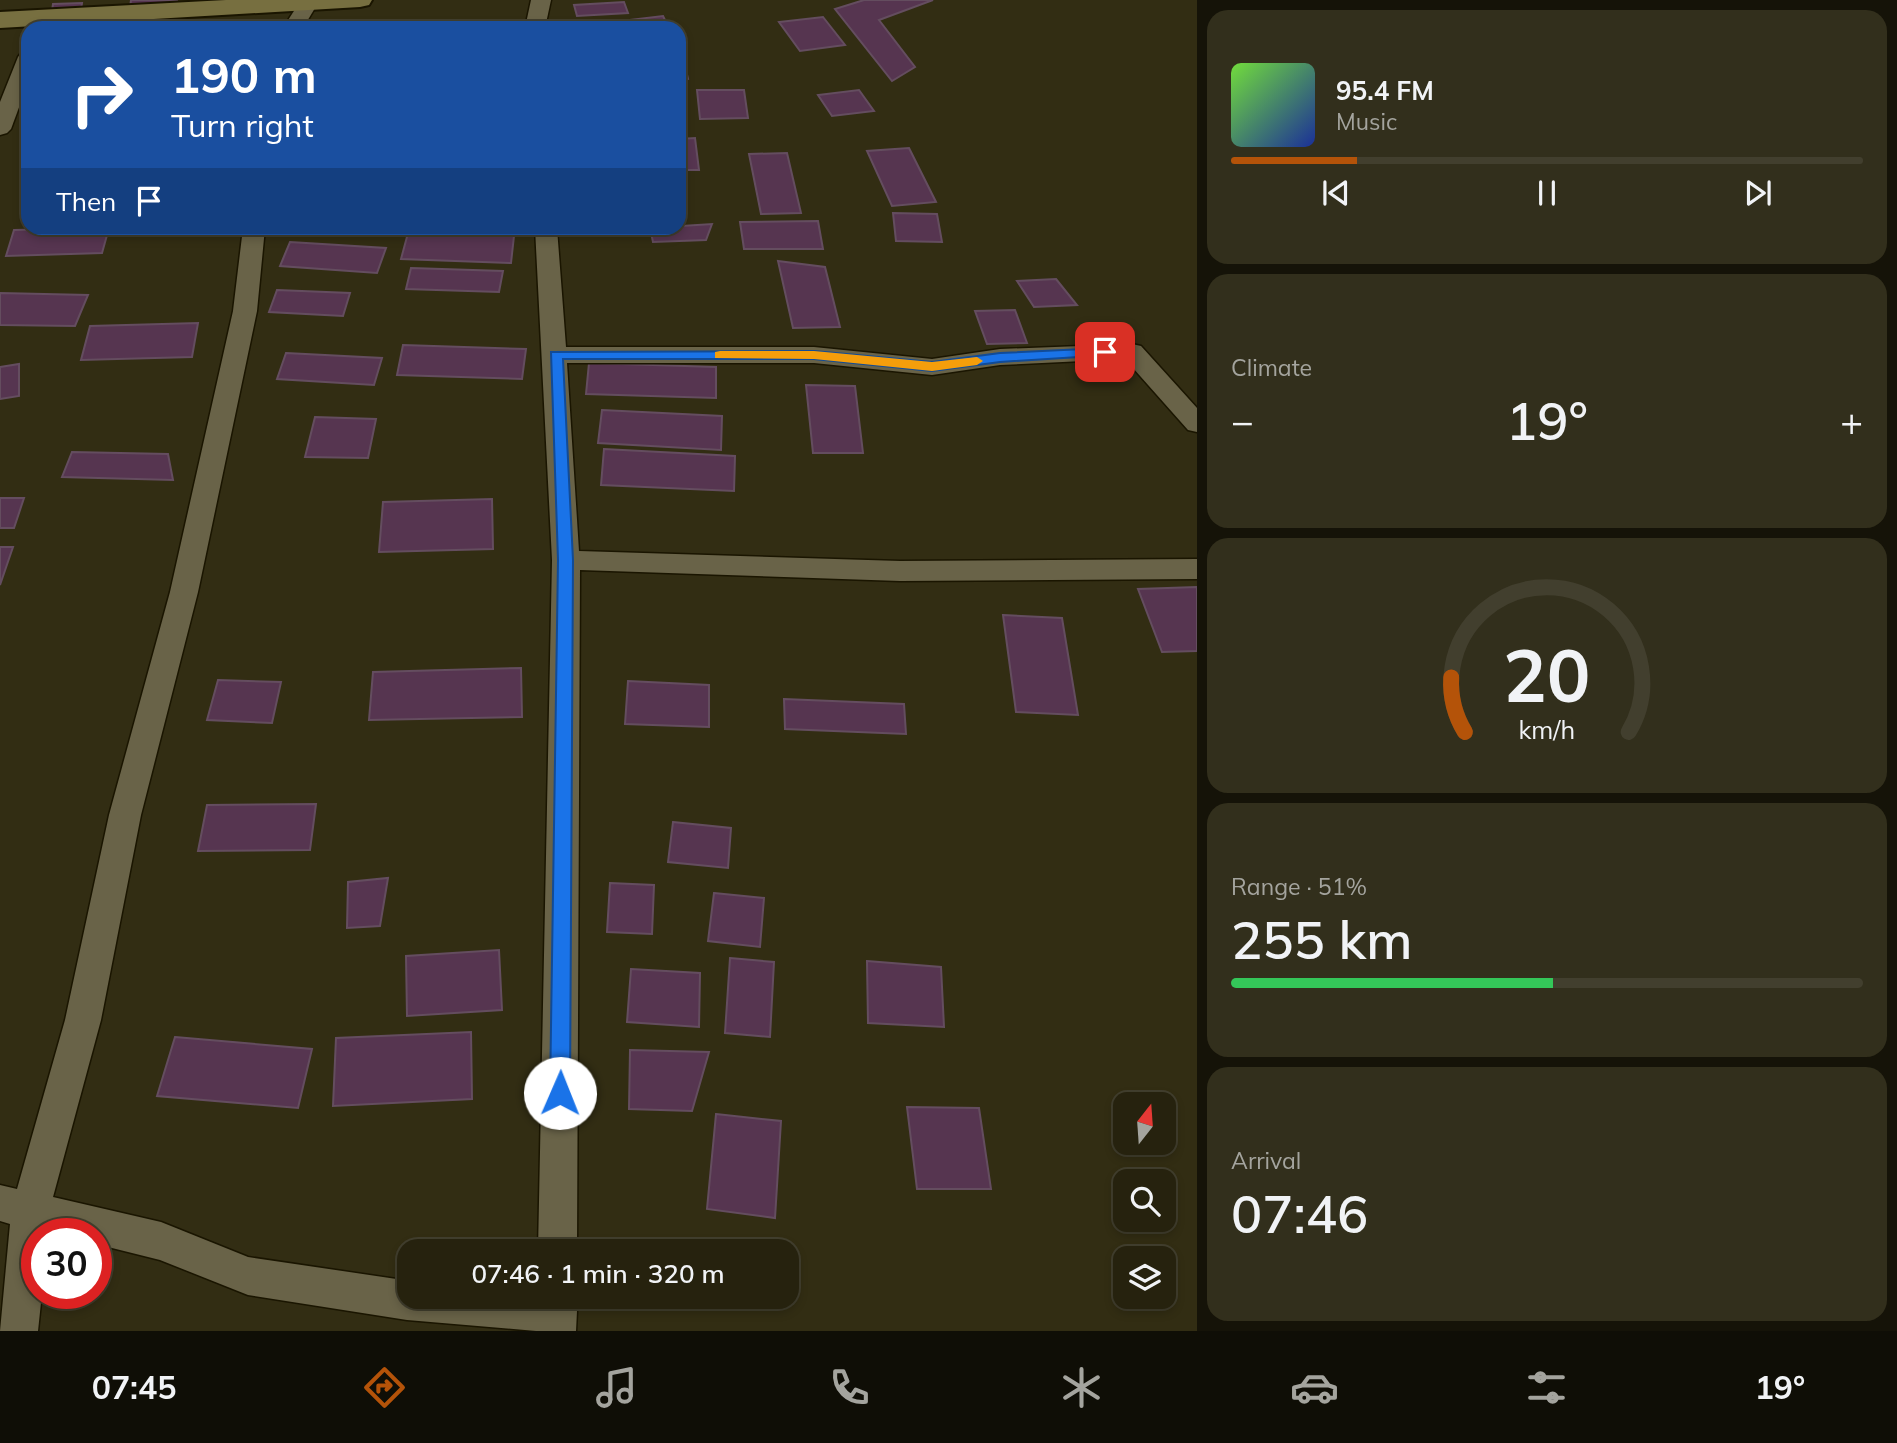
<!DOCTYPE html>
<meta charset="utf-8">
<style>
:root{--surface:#26220e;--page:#322f1c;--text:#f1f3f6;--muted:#a4a49e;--line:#423f2e;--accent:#b45309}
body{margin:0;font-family:Mulish,sans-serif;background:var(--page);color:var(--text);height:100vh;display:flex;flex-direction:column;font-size:26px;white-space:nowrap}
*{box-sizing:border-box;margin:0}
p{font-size:23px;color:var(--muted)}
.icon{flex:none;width:38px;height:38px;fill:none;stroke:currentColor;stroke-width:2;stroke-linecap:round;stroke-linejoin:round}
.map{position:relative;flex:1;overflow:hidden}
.side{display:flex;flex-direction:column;gap:10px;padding:10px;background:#151308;width:700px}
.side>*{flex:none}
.banner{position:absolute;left:21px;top:21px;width:665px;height:214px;border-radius:21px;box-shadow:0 4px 10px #0003,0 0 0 2px var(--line);background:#1a4fa0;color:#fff;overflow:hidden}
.needle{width:46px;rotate:17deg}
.controls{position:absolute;left:1113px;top:1092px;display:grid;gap:14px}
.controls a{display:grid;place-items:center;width:63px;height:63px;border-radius:14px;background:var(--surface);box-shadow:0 4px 10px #0003,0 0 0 2px var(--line);font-size:35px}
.speed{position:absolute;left:21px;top:1218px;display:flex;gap:14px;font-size:35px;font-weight:700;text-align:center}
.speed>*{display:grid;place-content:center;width:91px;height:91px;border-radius:50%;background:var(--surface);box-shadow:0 4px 10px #0003,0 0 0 2px var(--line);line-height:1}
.speed .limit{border:10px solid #d22;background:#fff;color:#111}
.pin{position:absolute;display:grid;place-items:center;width:60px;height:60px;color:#fff;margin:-30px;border-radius:14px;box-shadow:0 4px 10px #0006}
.me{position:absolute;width:77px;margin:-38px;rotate:1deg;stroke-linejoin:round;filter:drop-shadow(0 0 5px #0008)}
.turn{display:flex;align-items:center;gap:24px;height:147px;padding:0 35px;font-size:32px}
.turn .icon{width:91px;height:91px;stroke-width:2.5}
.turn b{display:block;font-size:49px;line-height:60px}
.then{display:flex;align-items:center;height:66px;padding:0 35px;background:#0003;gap:14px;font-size:26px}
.big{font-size:52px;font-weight:600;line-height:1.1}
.side .widget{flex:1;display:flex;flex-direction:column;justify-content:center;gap:10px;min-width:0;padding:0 24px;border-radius:21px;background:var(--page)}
.side .dial{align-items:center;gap:0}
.dial svg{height:182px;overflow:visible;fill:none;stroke:var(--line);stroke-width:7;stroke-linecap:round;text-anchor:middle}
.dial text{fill:var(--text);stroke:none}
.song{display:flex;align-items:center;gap:21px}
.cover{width:84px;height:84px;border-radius:10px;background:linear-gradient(135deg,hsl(100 70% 55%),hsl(230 70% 35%))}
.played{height:7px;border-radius:4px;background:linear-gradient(90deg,var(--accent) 20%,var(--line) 20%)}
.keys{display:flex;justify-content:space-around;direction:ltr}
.heat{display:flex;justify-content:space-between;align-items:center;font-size:38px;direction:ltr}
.charge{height:10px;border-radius:5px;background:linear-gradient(90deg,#34c759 51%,var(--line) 0)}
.trip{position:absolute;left:397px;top:1239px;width:402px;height:70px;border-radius:21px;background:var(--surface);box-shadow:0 4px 10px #0003,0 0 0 2px var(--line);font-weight:600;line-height:70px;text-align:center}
.tab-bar{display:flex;height:112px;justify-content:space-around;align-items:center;background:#0f0e06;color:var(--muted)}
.tab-bar .icon{width:49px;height:49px}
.tab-bar .current{color:var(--accent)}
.tab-bar b{font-size:32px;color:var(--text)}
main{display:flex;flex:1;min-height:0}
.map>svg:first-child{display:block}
</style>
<main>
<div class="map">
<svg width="1197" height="1331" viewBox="0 0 1197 1331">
<rect width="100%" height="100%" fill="#322d13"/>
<g fill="#563550" stroke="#644d5f" stroke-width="2">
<polygon points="131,0 177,0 176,5 130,7"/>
<polygon points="864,0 933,0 879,20 915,67 892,81 835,9"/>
<polygon points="624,2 628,13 577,16 574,5"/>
<polygon points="82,3 81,10 52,11 53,4"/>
<polygon points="663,16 669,28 633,28 629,20"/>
<polygon points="823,17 845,45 800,51 779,22"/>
<polygon points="679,61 684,61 688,79 679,80"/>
<polygon points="697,90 744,90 748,118 700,119"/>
<polygon points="859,90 874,111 832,116 818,95"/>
<polygon points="695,138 699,170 679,170 679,139"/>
<polygon points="909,148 936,202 892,206 867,151"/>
<polygon points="787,153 801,213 761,214 749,154"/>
<polygon points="893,213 937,214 942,242 896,241"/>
<polygon points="818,221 823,249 744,249 740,222"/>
<polygon points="712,224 706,240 653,242 650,228"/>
<polygon points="109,228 102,253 6,256 14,230"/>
<polygon points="311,228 400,228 396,235"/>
<polygon points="408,233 514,236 511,263 401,259"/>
<polygon points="290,242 386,248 377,273 280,266"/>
<polygon points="778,261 825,267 840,327 793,328"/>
<polygon points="411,268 503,271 499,292 406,289"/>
<polygon points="1056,279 1077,305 1034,307 1017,281"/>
<polygon points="277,290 350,293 343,316 269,312"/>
<polygon points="0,293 88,295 75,326 0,325"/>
<polygon points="1015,310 1027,343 987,344 975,311"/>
<polygon points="198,323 192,357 81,360 90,326"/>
<polygon points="403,345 526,349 522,379 397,375"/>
<polygon points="286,353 382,358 374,385 277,379"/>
<polygon points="589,363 716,367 716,398 586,394"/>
<polygon points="19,364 19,396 0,399 0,367"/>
<polygon points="806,385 855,386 863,453 813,453"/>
<polygon points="602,410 722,416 721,450 598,443"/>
<polygon points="315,417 376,419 368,458 305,457"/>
<polygon points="604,449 735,456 734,491 601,485"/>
<polygon points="72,452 168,454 173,480 62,477"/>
<polygon points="0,498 24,498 14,528 0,528"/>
<polygon points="492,499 493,549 379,552 383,502"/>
<polygon points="0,547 13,547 0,585"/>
<polygon points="1197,587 1197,651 1162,652 1138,589"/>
<polygon points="1003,615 1062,618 1078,715 1016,712"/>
<polygon points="521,668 522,717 369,720 373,672"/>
<polygon points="218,680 281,682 272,723 207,720"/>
<polygon points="628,681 709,685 709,727 625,724"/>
<polygon points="784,699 904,704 906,734 785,729"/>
<polygon points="316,804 310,850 198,851 207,805"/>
<polygon points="673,822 731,828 728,868 668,862"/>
<polygon points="388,878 380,926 347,928 348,882"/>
<polygon points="610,883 654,885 652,934 607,932"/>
<polygon points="714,893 764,898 760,947 708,941"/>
<polygon points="499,950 502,1010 407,1016 406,956"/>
<polygon points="730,958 774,962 770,1037 725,1033"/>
<polygon points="867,961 941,967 944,1027 868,1023"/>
<polygon points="631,969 700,973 699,1027 627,1022"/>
<polygon points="471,1032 472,1099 333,1106 336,1038"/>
<polygon points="175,1037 312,1049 298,1108 157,1096"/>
<polygon points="630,1050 709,1052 692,1111 629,1109"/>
<polygon points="907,1107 979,1108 991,1189 917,1189"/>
<polygon points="716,1114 781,1121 775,1218 707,1209"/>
</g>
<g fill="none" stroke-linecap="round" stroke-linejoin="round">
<g stroke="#1a1500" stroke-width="3">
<g id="street">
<polygon points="301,0 315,0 318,3 303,28 283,28"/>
<polygon points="531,0 551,0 545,28 525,28"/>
<polygon points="28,51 28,83 11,129 7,133 0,135 0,102 18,57 21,53"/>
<polygon points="243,228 265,228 257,311 198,592 141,815 101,1020 53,1197 161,1222 248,1257 410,1281 410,1297 571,1297 577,1311 576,1331 536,1331 407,1320 248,1295 160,1260 96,1244 96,1234 37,1234 37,1293 42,1293 38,1331 0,1331 10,1224 0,1221 0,1185 17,1189 65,1020 109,815 170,592 233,311"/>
<polygon points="535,228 557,228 566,347 814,347 932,359 1000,349 1132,344 1141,346 1197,408 1197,432 1188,430 1125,359 1000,365 932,375 814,363 567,363 579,551 900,561 1197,559 1197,579 900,581 580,570 577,1251 538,1251 552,560"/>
</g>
</g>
<g stroke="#1a1500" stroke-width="4">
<polygon id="secondary" points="226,0 372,0 369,5 360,7 0,28 0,12"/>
</g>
<use href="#street" fill="#696348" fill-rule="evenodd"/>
<use href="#secondary" fill="#776f40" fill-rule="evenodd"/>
</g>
<polygon fill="#1a73e8" stroke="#114b97" stroke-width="2" points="1105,348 1112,352 1110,355 1000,362 932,371 814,359 563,359 573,560 570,1093 567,1099 560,1102 553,1099 550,1093 558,560 551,352 814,351 932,362 1000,353"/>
<polygon fill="#f59e0b" points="720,351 814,351 932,362 977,357 983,361 977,365 932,371 814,359 715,358 715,352"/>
</svg>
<div class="controls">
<a><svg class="needle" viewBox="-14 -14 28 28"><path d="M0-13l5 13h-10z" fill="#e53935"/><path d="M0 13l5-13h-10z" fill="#a4a49e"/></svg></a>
<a><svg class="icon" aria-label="search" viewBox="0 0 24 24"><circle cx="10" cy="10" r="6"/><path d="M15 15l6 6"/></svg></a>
<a><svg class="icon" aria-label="layers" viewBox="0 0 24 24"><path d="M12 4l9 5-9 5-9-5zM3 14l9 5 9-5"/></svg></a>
</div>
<div class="speed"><div class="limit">30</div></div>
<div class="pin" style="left:1105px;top:352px;background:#d93025"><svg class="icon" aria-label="arrive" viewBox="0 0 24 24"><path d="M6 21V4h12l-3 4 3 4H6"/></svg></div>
<svg class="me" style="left:560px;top:1093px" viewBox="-20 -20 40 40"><circle r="19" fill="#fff"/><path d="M0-13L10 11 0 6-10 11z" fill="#1a73e8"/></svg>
<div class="trip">07:46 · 1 min · 320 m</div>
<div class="banner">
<div class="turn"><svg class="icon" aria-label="right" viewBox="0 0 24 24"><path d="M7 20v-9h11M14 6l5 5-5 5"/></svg><div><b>190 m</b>Turn right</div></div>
<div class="then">Then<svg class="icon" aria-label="arrive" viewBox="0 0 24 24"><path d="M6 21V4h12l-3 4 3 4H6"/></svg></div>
</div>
</div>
<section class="side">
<div class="widget">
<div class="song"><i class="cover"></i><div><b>95.4 FM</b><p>Music</p></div></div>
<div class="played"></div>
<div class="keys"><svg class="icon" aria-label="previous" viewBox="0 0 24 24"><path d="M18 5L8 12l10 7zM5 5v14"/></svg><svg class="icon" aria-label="pause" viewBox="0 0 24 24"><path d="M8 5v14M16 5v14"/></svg><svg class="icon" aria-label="next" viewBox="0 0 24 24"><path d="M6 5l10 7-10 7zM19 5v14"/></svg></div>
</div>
<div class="widget"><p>Climate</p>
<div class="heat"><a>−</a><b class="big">19°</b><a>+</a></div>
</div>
<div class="widget dial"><svg viewBox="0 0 100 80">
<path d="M14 69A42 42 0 1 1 86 69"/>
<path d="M14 69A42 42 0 0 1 8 45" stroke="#b45309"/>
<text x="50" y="56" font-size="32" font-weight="700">20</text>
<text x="50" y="72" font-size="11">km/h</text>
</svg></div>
<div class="widget"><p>Range · 51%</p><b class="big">255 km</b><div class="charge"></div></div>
<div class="widget"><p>Arrival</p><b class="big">07:46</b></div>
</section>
</main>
<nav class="tab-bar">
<b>07:45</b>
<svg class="icon current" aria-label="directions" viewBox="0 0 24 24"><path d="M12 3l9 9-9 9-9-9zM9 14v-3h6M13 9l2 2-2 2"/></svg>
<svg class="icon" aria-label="music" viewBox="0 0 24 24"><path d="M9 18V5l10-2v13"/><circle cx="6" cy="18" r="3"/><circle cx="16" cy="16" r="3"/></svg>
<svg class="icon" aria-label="phone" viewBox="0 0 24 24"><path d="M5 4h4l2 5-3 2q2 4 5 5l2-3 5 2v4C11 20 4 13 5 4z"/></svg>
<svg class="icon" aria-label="climate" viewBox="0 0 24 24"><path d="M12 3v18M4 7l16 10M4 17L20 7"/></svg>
<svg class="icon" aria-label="car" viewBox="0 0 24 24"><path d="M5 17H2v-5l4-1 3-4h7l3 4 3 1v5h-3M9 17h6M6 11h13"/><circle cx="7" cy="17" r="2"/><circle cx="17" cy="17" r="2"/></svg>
<svg class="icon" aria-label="filters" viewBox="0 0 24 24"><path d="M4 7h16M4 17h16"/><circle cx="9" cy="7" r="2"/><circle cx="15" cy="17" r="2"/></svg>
<b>19°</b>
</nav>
